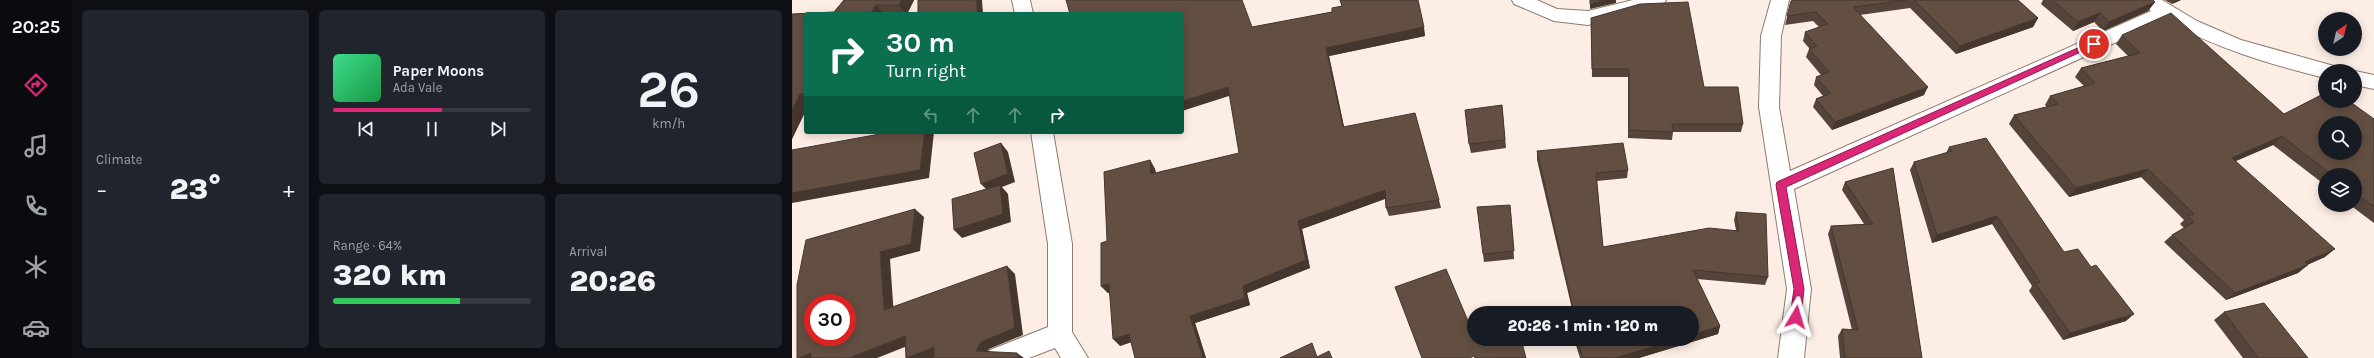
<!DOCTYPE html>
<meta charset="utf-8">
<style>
:root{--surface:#171b24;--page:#20242c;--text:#f1f3f6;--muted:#9ea1a6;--line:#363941;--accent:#db2777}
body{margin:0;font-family:Karla,sans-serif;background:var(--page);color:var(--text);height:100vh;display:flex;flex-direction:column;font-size:15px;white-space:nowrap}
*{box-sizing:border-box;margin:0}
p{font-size:13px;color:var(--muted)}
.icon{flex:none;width:22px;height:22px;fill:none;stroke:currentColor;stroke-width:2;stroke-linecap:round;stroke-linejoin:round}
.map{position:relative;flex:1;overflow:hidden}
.panel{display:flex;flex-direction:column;gap:10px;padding:10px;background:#0d0f14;width:720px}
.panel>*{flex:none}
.banner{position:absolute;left:12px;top:12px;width:380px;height:122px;border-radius:4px;box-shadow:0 2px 10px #0003;background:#0b6e4f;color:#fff;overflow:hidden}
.needle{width:26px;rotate:35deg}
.fabs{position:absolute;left:1526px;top:12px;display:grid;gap:8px}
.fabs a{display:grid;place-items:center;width:44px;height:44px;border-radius:50%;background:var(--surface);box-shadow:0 2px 10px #0003;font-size:20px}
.speed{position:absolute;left:12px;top:294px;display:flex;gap:8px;font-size:20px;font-weight:700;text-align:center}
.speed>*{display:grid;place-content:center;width:52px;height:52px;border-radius:50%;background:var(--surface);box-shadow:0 2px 10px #0003;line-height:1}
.speed .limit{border:6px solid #d22;background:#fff;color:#111}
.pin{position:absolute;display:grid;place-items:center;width:34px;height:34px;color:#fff;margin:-17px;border:2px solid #fff;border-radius:50%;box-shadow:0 1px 4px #0007}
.me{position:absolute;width:44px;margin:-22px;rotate:7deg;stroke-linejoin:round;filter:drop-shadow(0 0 3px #0008)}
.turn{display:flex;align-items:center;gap:14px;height:84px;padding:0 16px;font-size:18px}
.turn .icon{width:52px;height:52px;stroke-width:2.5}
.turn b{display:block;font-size:28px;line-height:34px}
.lanes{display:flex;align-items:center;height:38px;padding:0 16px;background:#0003;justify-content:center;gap:20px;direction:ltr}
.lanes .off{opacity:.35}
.big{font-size:30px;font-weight:800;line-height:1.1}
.panel .card{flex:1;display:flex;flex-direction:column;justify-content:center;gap:6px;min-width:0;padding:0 14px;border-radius:6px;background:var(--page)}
.panel .dial{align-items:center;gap:0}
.dial b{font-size:52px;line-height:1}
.song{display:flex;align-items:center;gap:12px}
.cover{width:48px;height:48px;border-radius:6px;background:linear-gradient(135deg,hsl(150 70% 55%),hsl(140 70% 35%))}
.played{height:4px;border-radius:2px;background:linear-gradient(90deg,var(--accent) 55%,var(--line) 55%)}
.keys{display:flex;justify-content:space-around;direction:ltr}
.heat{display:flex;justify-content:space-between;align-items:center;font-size:22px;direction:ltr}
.charge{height:6px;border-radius:3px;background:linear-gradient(90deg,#34c759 64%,var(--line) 0)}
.panel .tiles{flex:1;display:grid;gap:10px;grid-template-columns:repeat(3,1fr)}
.card:first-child{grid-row:span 2}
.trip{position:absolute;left:675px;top:306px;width:232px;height:40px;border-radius:20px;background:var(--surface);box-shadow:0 2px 10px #0003;font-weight:800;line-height:40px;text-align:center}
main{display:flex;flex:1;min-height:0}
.menu{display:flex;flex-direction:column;width:72px;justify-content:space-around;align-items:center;background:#090b0e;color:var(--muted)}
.menu .icon{width:28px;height:28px}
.menu .on{color:var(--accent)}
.menu b{font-size:18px;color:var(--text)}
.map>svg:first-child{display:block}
</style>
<main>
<nav class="menu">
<b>20:25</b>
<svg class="icon on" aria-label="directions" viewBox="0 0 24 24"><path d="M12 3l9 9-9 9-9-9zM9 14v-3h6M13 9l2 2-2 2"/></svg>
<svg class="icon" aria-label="music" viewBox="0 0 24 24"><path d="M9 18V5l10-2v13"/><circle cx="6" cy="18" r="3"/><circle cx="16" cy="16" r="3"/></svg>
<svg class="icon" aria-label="phone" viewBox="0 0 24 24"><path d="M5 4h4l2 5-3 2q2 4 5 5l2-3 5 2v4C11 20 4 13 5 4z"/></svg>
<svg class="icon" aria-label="climate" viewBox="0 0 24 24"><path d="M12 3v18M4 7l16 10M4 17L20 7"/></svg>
<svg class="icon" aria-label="car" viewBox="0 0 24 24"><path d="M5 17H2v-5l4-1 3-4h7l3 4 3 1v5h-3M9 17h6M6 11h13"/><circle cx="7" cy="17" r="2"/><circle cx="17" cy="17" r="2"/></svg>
</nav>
<section class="panel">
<div class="tiles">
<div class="card"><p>Climate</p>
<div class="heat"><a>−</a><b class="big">23°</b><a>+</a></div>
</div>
<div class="card">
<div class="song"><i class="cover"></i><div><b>Paper Moons</b><p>Ada Vale</p></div></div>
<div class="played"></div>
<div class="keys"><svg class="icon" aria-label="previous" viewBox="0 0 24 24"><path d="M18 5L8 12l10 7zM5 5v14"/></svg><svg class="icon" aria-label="pause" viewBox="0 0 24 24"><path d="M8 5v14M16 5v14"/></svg><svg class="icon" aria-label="next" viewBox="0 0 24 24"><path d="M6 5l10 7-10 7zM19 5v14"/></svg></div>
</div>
<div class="card dial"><b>26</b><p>km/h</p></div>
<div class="card"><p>Range · 64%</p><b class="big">320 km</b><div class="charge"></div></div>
<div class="card"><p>Arrival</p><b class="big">20:26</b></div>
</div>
</section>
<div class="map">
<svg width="1582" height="358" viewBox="0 0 1582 358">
<rect width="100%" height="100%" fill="#fdeee5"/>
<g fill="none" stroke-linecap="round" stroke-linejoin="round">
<g stroke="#907b6d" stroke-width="2">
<g id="minor">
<polygon points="220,0 238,0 241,14 223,14"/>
<polygon points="720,0 745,0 765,9 796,11 841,0 874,0 872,4 796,25 762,21 722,4"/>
<path d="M 979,0 L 997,0 L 989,36 L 987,107 L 998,171 L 1359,11 L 1348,0 L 1370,0 L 1405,21 L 1449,40 L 1542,66 L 1545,71 L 1533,71 L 1533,78 C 1477,64 1423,48 1373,20 L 1002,189 L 1019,289 L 1012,358 L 986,358 L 995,289 L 967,107 L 969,36 Z"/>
<polygon points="1562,71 1563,71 1582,75 1582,89 1563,85"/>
<polygon points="239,132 261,132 280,244 280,332 296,358 269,358 263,348 237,358 194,358 198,350 256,327 256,244"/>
</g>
</g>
<use href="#minor" fill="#fff" fill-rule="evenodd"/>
</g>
<g fill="#554439">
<polygon points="52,0 122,0 115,14 14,14 14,110 0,139 0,14 42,12"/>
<polygon points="548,0 626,0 633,36 537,56 552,127 647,200 649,208 597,216 594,208 593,199 510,229 518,268 455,293 458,305 403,323 414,358 343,358 339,342 328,346 317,293 316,293 309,286 315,241 358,160 363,169 364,173 447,153 438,96 461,27 540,12 550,6"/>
<polygon points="1001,0 1226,0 1246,18 1241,27 1164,54 1118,8 1068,15 1132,95 1040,130 1021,107 1024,99 1031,96 1022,85 1024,77 1029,75 1014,57 1017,49 1017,48 1011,41 1013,32 1027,27 1021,21 993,25 999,1"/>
<polygon points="1251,0 1361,0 1363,2 1356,11 1311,31 1302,22 1281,31 1249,4"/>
<polygon points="1373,0 1389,0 1380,4"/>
<polygon points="799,18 912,87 951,124 949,132 881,132 880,140 836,138 836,77 800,77"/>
<polygon points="1330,35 1492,114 1582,119 1582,223 1558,205 1563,205 1563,175 1533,175 1533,185 1481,145 1444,161 1533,257 1515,265 1506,273 1434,300 1372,242 1380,235 1392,228 1388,224 1392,220 1349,177 1277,197 1217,124 1222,115 1255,107 1253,105 1258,96 1292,86 1283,77 1289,68 1336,56 1324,44"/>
<polygon points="710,105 714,148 679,153 677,144"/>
<polygon points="1157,147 1272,252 1334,321 1271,340 1237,291 1240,286 1200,224 1140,243 1118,170 1122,162 1154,153"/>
<polygon points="745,151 836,170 835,178 805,181 811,247 944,230 942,220 944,212 976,277 973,285 905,279 928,326 926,334 847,358 788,358 782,339 900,339 781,313 745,160"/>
<polygon points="1101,168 1130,358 1048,358 1046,336 1050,329 1060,330 1036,234 1039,226 1072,224 1050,190 1053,182"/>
<polygon points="719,213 722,259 692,262 691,254"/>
<polygon points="1432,312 1516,358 1451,358 1422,320"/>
</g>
<g fill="#45372e">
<polygon points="110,0 122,0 115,14 107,5"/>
<polygon points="184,0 190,0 191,14 186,14"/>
<polygon points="814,0 824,0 824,3 798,9 798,4"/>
<polygon points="1384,0 1389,0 1380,4"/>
<polygon points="1363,2 1356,11 1311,31 1317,22"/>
<polygon points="84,5 92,14 78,14"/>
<polygon points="1308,13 1302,22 1281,31 1286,22"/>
<polygon points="1246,18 1241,27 1164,54 1168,46"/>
<polygon points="632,27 633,36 537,56 554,136 551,127 534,48"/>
<polygon points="436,87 440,95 390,111 390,101"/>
<polygon points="1136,87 1132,95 1040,130 1043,122"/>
<polygon points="8,94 14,100 14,110 0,139 0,111"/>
<polygon points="133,132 142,132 137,178 0,203 0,193"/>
<polygon points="297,132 307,132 298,134"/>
<polygon points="1490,136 1481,145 1432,166 1440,158"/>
<polygon points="209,143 216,152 223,182 210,187 216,194 219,222 170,238 162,230 197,192 189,184"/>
<polygon points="358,160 363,169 365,182 359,174"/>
<polygon points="1356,169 1349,177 1277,197 1284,188"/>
<polygon points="593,190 595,198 510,229 518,268 455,293 458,305 403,323 414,358 411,358 398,316 451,286 506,221"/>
<polygon points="123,209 132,217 128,251 98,259 102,317 92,310 88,252"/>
<polygon points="1205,216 1200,224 1140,243 1145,235"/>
<polygon points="1543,249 1533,257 1510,267 1516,265 1506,273 1434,300 1443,293 1513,262"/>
<polygon points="215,266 223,274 231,335 197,349 193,358 184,351"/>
<polygon points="317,284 323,292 316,293 309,286"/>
<polygon points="1342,314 1334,321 1271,340 1278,333"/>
<polygon points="928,326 926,334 847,358 823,358 886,339 900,339 900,335"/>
<polygon points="337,334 343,341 328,346 321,339"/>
<polygon points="113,336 123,343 85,358 57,358"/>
<polygon points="142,347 152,354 141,358 114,358"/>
<polygon points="19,353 27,358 7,358"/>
<polygon points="225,353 232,358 226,358"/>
</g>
<g fill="#634f42" stroke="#45372e" fill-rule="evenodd">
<polygon points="52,0 110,0 107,5 84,5 78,14 14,14 14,94 8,94 0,111 0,14 42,12"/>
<polygon points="126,0 184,0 186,14 126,14"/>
<polygon points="274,0 450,0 460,27 540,12 540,8 550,6 548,0 626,0 632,27 534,48 551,127 623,113 647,200 594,208 593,190 506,221 514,260 451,286 453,298 398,316 411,358 343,358 337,334 321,339 317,284 309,286 309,243 315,241 312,172 358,160 359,174 447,153 436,87 390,101 390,14 278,14"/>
<polygon points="798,0 814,0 798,4"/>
<polygon points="1001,0 1116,0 1061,7 1136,87 1043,122 1024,99 1039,93 1024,77 1037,72 1017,49 1025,46 1013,32 1036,24 1024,12 995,16 999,1"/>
<polygon points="1122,0 1226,0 1246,18 1168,46"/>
<polygon points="1260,0 1361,0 1363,2 1317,22 1308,13 1286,22"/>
<polygon points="896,2 912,87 946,87 951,124 880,124 881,132 837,130 837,69 800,69 799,18 848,4"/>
<path d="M 1379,13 L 1492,114 L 1533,93 L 1533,101 L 1557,101 L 1582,119 L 1582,207 L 1563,193 L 1563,175 L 1540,175 L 1490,136 L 1440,158 L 1543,249 L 1513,262 L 1516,265 L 1443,293 L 1380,235 L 1402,222 L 1396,216 L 1402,214 L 1356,169 L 1284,188 L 1222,115 L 1266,104 L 1258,96 L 1303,83 L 1289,68 L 1348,53 L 1330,35 ZM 1533,123 L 1563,123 L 1563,153 L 1533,153 Z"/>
<polygon points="710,105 713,140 677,144 673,110"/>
<polygon points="88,132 133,132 128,170 0,193 0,150 88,134"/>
<polygon points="1194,138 1272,252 1286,249 1299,267 1304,265 1342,314 1278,333 1243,283 1248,282 1205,216 1145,235 1122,162 1160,151 1157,147"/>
<polygon points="209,143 216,174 189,184 182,153"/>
<polygon points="831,143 836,170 804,173 811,247 917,228 947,231 944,212 974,214 976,277 901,270 928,326 900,335 900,313 782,313 745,151"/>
<polygon points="1101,168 1130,358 1053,358 1050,329 1066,330 1039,226 1081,224 1053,182"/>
<polygon points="208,185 211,214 162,230 160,199"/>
<polygon points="718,205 722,251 691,254 685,207"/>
<path d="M 123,209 L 119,244 L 88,252 L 92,310 L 215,266 L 223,328 L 189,342 L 184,351 L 225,353 L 226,358 L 142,358 L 142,347 L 114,358 L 113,336 L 57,358 L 19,358 L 19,353 L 7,358 L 5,358 L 5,285 L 14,240 ZM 21,303 L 55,303 L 55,337 L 21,337 Z"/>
<polygon points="654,269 682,335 682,339 729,339 734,358 683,358 682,356 678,358 630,358 603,287"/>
<polygon points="1472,303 1516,358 1466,358 1432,312"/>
<polygon points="785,339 886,339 823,358 791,358"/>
<polygon points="520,343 525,357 537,351 540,358 488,358"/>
</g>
<polygon fill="#db2777" stroke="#8e194d" points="1299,42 1306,44 994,187 1012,289 1009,317 1004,321 1000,320 998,317 1002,289 984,185 985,182"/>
</svg>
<div class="fabs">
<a><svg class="needle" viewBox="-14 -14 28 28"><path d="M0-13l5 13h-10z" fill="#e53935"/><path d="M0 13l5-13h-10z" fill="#9ea1a6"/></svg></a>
<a><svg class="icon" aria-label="sound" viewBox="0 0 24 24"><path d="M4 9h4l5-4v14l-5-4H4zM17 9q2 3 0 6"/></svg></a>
<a><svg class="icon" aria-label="search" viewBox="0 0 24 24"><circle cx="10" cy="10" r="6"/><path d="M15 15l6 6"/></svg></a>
<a><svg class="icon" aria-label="layers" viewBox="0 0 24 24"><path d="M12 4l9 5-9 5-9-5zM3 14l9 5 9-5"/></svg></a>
</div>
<div class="speed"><div class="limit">30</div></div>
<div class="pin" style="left:1302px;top:44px;background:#d93025"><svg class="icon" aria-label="arrive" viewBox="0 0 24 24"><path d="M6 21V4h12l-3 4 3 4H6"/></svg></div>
<svg class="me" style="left:1004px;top:317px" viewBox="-20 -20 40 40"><path d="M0-17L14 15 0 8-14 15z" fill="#db2777" stroke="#fff" stroke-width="4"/></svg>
<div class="trip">20:26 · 1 min · 120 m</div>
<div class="banner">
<div class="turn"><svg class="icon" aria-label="right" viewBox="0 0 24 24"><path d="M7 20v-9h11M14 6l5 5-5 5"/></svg><div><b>30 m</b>Turn right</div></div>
<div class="lanes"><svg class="icon off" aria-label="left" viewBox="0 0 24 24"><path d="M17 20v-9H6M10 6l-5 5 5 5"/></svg><svg class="icon off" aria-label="ahead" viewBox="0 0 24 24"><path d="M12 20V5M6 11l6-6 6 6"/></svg><svg class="icon off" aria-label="ahead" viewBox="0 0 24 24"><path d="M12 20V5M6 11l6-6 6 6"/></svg><svg class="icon" aria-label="right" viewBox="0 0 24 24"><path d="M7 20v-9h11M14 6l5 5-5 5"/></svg></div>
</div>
</div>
</main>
